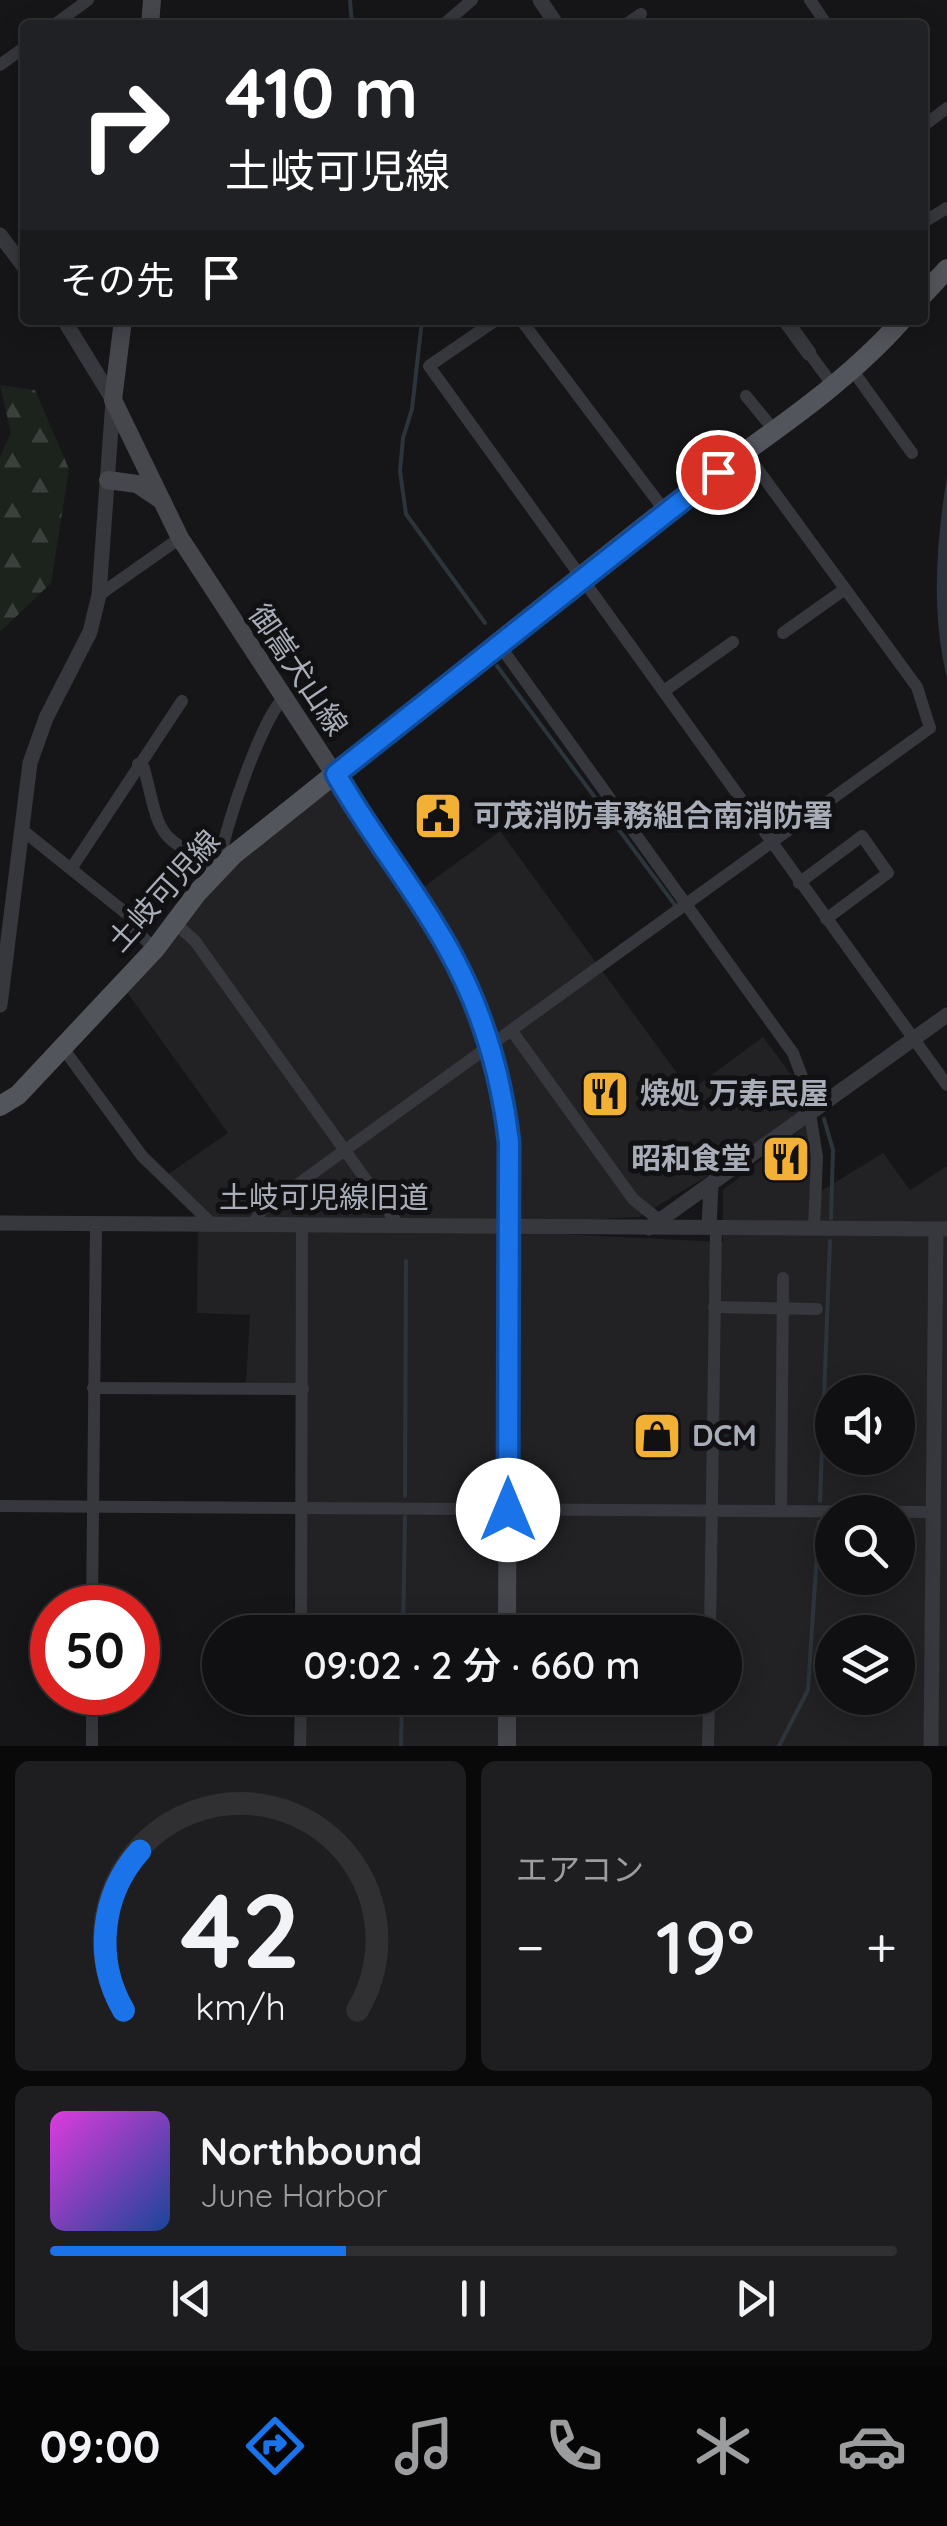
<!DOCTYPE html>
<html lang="ja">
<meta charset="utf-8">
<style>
:root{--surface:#101012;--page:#1e1e20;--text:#f1f3f6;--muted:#9c9d9f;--line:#303032;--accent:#1a73e8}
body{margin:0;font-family:Quicksand,"Noto Sans JP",sans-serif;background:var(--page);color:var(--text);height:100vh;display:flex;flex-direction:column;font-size:38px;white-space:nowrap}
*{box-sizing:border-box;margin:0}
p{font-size:32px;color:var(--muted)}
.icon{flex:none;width:55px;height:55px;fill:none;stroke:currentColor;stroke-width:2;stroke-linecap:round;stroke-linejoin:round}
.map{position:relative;height:1746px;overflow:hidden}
.sheet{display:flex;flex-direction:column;gap:15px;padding:15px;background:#09090a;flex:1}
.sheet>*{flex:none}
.guide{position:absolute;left:20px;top:20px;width:908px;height:305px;border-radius:10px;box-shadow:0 5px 25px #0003,0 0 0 2px var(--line);background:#202124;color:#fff;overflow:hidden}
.fabs{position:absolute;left:815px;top:1375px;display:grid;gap:20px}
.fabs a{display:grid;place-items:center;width:100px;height:100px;border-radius:50%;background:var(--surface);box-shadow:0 5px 25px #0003,0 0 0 2px var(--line);font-size:50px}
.speed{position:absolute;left:30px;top:1585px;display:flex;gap:20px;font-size:50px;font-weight:700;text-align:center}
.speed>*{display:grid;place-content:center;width:130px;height:130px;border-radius:50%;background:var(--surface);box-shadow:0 5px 25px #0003,0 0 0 2px var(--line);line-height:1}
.speed .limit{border:15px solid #d22;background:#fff;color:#111}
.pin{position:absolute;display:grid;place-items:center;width:85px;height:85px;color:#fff;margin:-42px;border:5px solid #fff;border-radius:50%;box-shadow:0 2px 10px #0007}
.me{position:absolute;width:110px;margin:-55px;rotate:0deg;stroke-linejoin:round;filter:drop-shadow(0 0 8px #0008)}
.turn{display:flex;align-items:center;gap:35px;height:210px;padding:0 40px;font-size:45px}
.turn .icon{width:130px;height:130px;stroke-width:2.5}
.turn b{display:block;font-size:70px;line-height:85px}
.then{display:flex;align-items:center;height:95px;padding:0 40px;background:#0003;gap:20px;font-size:38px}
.big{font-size:75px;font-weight:600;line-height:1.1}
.sheet .card{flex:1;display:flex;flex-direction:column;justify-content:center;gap:15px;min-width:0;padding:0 35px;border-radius:15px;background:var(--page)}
.sheet .dial{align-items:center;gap:0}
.dial svg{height:260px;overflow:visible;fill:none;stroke:var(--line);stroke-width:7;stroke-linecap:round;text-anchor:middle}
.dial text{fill:var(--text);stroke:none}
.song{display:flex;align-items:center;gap:30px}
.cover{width:120px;height:120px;border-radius:15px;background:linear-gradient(135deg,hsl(300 70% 55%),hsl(220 70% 35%))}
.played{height:10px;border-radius:5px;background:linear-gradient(90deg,var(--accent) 35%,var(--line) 35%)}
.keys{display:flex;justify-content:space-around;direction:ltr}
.heat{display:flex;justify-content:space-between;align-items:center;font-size:55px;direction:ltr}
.sheet .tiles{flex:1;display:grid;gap:15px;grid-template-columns:1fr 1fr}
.card:last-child{grid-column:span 2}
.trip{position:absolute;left:202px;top:1615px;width:540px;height:100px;border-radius:50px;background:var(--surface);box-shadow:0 5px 25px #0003,0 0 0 2px var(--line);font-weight:600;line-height:100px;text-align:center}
.dock{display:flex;height:160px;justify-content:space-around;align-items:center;background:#060607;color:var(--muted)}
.dock .icon{width:70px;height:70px}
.dock .selected{color:var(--accent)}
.dock b{font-size:45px;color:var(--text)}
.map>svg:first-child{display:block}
</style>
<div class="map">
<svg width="947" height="1746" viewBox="0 0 947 1746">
<defs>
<pattern id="forest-firs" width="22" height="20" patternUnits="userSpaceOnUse" patternTransform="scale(2.5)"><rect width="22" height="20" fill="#1c231d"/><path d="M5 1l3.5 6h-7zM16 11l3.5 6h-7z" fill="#3a403c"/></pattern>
</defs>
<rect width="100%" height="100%" fill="#161618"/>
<path fill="#222225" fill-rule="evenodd" d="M 336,774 L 414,894 L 500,831 L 690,1091 L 763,1037 L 803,1091 L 811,1114 L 639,1217 L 436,1228 L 723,1242 L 723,1190 L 808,1124 L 821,1191 L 883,1153 L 910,1190 L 947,1166 L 947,1746 L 300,1746 L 301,1698 L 725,1698 L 725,1632 L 301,1632 L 303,1386 L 246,1383 L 250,1315 L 197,1313 L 198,1224 L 211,1225 L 164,1177 L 228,1133 L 121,984 L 197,893 ZM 832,1392 L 898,1392 L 898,1458 L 832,1458 ZM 832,1512 L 898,1512 L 898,1578 L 832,1578 ZM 832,1632 L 898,1632 L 898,1698 L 832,1698 Z"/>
<polygon fill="url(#forest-firs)" points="0,385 35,390 69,469 51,583 0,632 0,457 11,433"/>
<path fill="#2c353c" d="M 947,477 L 947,678 C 931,613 936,543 947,477 Z"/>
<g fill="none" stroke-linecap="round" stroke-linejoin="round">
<g stroke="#2c353c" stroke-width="4">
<polyline points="350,0 352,25"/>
<polyline points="422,320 412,409 403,438 400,471 406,514 485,623"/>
<polyline points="497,666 675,905"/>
<polyline points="824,1119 833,1150 831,1218"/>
<polyline points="405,1496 406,1261"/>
<polyline points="820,1501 830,1241"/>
<polyline points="403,1632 405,1517"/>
<polyline points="401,1746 402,1698"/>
<polyline points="779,1746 808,1690 819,1522"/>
</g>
<g stroke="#37383d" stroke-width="12">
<polyline points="810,0 827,25"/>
<polyline points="54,25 88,0"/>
<polyline points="443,25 472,0"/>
<polyline points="625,25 641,14"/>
<polyline points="0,65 25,47"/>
<polyline points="922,127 947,108"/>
<polyline points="922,223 947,208"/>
<polyline points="496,320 429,366 947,1085"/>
<polyline points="521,320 665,511"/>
<polyline points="809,353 832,384"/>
<polyline points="851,368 912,453"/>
<polyline points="746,396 774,430"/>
<polyline points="99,595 180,538"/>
<polyline points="783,633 845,589"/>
<polyline points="498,643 793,1053 815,1111"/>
<polyline points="664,691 733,642"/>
<path d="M 138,764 L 144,768 C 162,839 154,833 219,869 C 220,839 262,718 283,699"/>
<polyline points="21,829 132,918 135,930 155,949"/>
<polyline points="71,869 182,701"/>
<polyline points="799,883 862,836 888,873 826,919"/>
<polyline points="175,923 195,941 399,1226"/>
<polyline points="512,1031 633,1199 659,1220"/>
<polyline points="63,1048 142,1156 213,1225"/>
<polyline points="810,1114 817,1157 814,1228"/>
<polyline points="252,1225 262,1210 930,728 917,687 745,452"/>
<polyline points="714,1307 817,1309"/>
<polyline points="93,1388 303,1389"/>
<polyline points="0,1506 931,1512"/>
<polyline points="781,1511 783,1278"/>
<polyline points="92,1608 96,1224"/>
<polyline points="301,1632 302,1225"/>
<polyline points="710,1632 716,1227"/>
<polyline points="92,1692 92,1746"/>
<polyline points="300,1746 301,1698"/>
<polyline points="708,1746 709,1698"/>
</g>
<g stroke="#37383d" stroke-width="15">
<polyline points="540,0 557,25"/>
<polyline points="0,235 25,268"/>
<polyline points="785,320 809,353"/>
<polyline points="0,1005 30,763 46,718 90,632 99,595 113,400 64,320"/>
<polyline points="0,1223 947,1229"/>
<polyline points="709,1227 711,1185"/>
<polyline points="649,1228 947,1015"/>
<polyline points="931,1746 936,1229"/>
</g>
<g stroke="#45474d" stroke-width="18">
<polyline points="150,25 152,0"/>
<polyline points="123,320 113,400 180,538 444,942 491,1045 509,1142 507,1632"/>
<polyline points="108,480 137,484 161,500"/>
<polyline points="507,1746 507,1698"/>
</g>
<g stroke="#53555c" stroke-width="20">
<polyline points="922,296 947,269"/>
<path d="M 0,1106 L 18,1095 L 155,949 L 197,893 L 233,855 C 376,742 517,626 660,514 C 741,451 834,397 902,320"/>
</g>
</g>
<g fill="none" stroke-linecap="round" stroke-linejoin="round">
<g stroke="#114b97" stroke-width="25">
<path id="route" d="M 508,1510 L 509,1142 C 501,1073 483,1011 449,950 C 416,889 370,835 336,774 L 718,472"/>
</g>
<use href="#route" stroke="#1a73e8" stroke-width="18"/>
</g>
<defs>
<g id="civic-square" transform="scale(2.5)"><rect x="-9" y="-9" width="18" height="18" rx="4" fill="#f2b134" stroke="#111113"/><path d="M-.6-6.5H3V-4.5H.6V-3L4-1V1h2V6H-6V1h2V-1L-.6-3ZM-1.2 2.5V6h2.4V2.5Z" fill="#111"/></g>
<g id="restaurant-square" transform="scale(2.5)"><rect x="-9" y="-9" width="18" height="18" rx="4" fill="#f2b134" stroke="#111113"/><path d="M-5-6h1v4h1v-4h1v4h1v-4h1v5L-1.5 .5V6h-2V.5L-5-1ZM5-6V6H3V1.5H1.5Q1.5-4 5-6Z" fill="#111"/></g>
<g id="shop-square" transform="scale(2.5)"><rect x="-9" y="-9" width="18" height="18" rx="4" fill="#f2b134" stroke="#111113"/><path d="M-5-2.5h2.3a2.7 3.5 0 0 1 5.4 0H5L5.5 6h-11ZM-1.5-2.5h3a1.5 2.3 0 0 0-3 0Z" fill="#111"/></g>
</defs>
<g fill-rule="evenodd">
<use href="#civic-square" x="438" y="816"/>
<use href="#restaurant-square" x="605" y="1094"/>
<use href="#restaurant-square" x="786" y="1159"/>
<use href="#shop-square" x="657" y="1436"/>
</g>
<g text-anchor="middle" stroke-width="10" stroke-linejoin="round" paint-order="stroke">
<g font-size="30" fill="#a8adb8" stroke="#111113">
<text transform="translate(298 670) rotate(56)" y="10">御嵩犬山線</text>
<text transform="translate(164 891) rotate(-48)" y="10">土岐可児線</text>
<text x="324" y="1208">土岐可児線旧道</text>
</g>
<g font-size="30" font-weight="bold" fill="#a8adb8" stroke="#111113" text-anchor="start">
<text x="473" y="826">可茂消防事務組合南消防署</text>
<text x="640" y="1104">焼処 万寿民屋</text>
<text x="751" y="1169" text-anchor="end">昭和食堂</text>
<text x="692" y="1446">DCM</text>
</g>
</g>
</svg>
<div class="fabs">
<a><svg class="icon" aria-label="sound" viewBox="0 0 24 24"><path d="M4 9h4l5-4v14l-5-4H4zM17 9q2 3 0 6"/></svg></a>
<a><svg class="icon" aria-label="search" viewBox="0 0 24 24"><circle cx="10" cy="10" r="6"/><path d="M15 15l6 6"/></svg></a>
<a><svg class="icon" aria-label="layers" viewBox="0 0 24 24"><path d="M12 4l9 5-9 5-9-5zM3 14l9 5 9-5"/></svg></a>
</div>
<div class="speed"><div class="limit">50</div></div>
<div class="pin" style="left:718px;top:472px;background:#d93025"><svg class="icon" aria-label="arrive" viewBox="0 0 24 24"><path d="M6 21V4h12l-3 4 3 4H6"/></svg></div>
<svg class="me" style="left:508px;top:1510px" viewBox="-20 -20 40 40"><circle r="19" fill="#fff"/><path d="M0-13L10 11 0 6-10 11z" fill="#1a73e8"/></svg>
<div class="trip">09:02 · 2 分 · 660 m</div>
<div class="guide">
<div class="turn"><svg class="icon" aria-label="right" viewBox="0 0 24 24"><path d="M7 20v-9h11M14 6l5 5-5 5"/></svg><div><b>410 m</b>土岐可児線</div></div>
<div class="then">その先<svg class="icon" aria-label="arrive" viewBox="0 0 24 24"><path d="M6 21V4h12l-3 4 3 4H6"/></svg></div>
</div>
</div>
<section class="sheet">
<div class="tiles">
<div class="card dial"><svg viewBox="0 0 100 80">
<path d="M14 69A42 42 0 1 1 86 69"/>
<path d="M14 69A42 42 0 0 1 19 20" stroke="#1a73e8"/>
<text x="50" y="56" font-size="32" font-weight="700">42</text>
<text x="50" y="72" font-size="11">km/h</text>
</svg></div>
<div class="card"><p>エアコン</p>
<div class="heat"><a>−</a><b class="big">19°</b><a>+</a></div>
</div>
<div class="card">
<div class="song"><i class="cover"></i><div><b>Northbound</b><p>June Harbor</p></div></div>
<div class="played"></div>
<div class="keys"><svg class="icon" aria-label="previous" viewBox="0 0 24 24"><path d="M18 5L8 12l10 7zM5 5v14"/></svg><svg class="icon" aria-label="pause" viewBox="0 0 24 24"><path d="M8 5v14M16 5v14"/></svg><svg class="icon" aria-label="next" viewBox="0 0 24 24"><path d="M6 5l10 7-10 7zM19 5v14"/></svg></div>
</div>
</div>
</section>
<nav class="dock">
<b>09:00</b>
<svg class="icon selected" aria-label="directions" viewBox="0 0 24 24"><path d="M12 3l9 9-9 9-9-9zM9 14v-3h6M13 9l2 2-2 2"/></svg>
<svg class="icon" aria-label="music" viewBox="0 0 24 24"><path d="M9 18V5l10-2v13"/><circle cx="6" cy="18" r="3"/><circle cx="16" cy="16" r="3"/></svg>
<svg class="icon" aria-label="phone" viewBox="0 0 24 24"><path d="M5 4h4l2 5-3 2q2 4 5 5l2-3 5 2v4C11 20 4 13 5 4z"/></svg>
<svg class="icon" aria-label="climate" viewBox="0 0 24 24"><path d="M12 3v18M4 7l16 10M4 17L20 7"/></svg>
<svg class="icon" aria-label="car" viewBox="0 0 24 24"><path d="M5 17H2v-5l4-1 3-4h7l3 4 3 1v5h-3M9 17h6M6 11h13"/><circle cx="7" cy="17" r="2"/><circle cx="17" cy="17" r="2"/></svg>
</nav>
